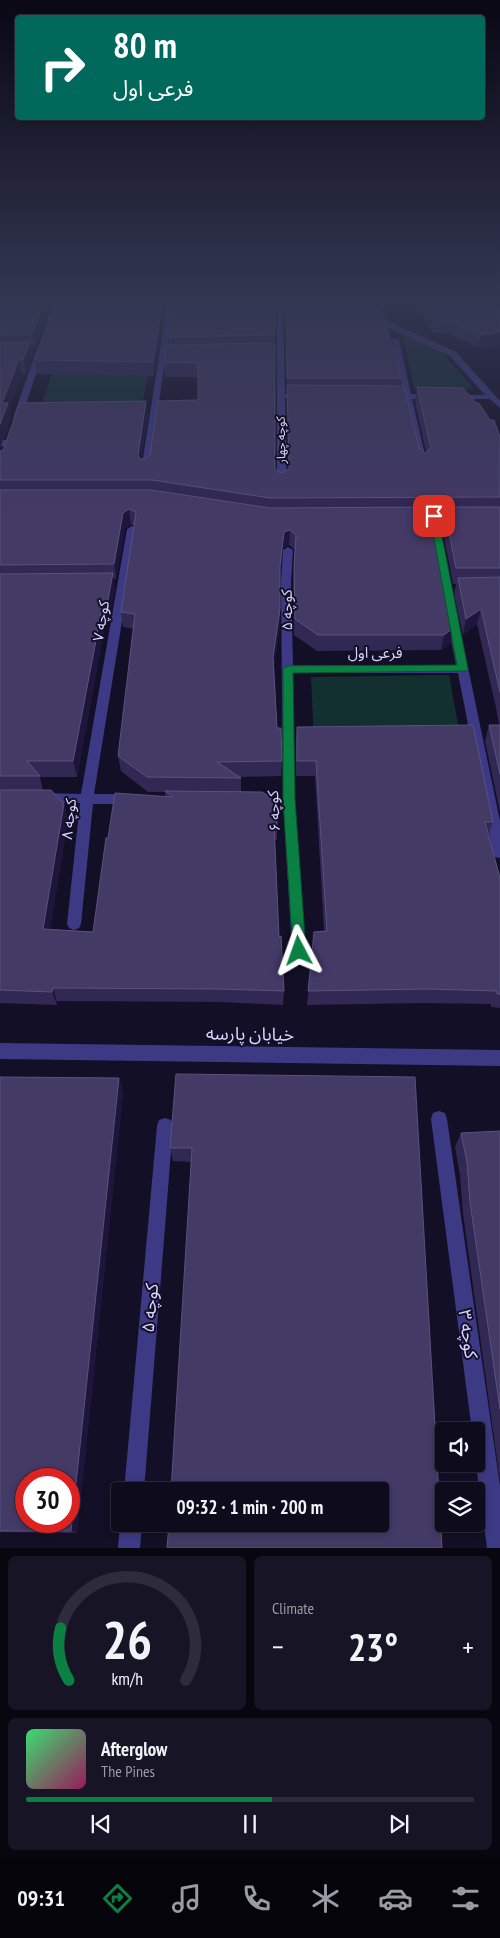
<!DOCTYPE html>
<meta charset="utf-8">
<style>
:root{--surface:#0e0b1c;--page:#171425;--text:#f1f3f6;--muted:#9b9ba3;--line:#2e2b3b;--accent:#0b8043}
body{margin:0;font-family:"PT Sans Narrow","Noto Sans Arabic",sans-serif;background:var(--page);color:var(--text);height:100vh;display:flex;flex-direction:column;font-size:19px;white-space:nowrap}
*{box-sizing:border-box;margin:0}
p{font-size:16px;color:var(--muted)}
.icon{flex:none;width:28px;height:28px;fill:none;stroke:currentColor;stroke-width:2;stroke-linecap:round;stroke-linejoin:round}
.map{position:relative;height:1548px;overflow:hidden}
.drawer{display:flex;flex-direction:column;gap:8px;padding:8px;background:#08060f;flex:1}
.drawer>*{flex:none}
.top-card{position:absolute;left:15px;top:15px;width:470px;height:105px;border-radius:5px;box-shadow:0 2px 8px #0003,0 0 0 1px var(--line);background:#00695c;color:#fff;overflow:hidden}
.tools{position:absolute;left:435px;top:1422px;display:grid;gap:10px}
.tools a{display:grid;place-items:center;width:50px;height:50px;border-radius:5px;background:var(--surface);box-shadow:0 2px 8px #0003,0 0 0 1px var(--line);font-size:25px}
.speed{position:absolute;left:15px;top:1468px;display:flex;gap:10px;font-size:25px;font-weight:700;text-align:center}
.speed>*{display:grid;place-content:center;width:65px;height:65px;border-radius:50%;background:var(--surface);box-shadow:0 2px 8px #0003,0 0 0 1px var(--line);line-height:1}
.speed .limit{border:8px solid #d22;background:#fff;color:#111}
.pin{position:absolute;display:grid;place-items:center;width:42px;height:42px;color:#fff;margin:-21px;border-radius:10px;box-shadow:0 2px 8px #0006}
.me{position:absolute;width:55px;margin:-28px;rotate:356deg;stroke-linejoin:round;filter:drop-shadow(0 0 4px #0008)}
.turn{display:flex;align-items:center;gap:18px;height:105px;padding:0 15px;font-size:22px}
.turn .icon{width:65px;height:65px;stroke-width:2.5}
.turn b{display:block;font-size:35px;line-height:42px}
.big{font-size:38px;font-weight:700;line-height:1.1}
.drawer .tile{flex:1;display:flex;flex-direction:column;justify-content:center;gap:8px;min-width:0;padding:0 18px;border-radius:8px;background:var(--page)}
.drawer .dial{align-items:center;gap:0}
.dial svg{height:130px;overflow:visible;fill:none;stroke:var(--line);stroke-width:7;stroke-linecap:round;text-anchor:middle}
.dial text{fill:var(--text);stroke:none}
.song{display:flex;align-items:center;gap:15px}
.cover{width:60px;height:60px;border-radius:8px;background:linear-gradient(135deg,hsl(140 70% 55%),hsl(330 70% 35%))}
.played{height:5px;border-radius:2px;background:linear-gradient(90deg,var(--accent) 55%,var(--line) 55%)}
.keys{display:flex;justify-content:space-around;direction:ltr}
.heat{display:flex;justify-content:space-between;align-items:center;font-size:28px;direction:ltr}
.drawer .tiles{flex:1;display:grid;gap:8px;grid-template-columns:1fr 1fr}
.tile:last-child{grid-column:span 2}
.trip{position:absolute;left:111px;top:1482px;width:278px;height:50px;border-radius:5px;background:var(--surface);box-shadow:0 2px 8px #0003,0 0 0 1px var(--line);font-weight:700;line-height:50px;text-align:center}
.menu{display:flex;height:80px;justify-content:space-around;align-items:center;background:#06040b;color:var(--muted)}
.menu .icon{width:35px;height:35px}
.menu .current{color:var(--accent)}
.menu b{font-size:22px;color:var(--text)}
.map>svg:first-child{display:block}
</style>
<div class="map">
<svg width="500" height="1548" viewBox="0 0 500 1548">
<rect width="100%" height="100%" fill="#130f26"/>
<g fill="#12302f">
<polygon points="403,334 440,351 474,388 467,390 414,389"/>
<polygon points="52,374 148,375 140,417 37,417"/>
<polygon points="449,675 461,741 314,742 311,677"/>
</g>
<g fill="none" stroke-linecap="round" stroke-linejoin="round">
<g fill="#3d3a85" fill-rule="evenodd">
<polygon points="168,300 174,300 149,470 145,473 141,470"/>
<polygon points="277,300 283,300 285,394 303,394 307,396 303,398 285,398 287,484 282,487 277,484"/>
<polygon points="367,314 373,314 456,352 500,401 500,408 490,399 452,399 451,397 455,395 485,395 450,356 367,318"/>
<polygon points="392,338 399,340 411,394 430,395 434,397 430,399 412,399 427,463 426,465 423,466 419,463 404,399 390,398 386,396 390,394 403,394"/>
<polygon points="38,346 45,348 21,418 14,420 13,418"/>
<polygon points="0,440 8,440 12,443 8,446 0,446"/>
<polygon points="415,513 458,513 463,516 458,519 439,519 444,552 500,821 500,858 495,857 493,853 458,673 293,673 295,800 306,951 304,956 299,957 294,956 292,951 283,800 281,582 283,550 288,547 293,550 291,582 293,665 456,665 434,552 430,519 412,518 410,516"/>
<polygon points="132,526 137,529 94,794 132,794 137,796 138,799 137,802 132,804 93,804 81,924 79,928 74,930 69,928 67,924 80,803 42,803 37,801 36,798 37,795 42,793 81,794 127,529"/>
<polygon points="0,1043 500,1050 500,1066 0,1059"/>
<polygon points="439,1111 445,1113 447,1119 500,1486 500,1548 487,1548 476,1464 476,1431 472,1431 431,1119 433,1113"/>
<polygon points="165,1118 171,1120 173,1126 144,1491 124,1491 157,1126 159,1120"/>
<polygon points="120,1524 142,1524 140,1548 118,1548"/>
</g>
</g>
<g fill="#312854" fill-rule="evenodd">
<polygon points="0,300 52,300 35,348 31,348 32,356 26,374 22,374 9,408 11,418 0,448"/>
<polygon points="166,300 154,376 37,374 35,360"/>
<path d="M 275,300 L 275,469 L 281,473 L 289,469 L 285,300 L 348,300 L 401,378 L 400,386 L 419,448 L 425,453 L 426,452 L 415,402 L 417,387 L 500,437 L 500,812 L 485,741 L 489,725 L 499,725 L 496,708 L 477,624 L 463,635 L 454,594 L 456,584 L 453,584 L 441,522 L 443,513 L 432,513 L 450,644 L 441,650 L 317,651 L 294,635 L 293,582 L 295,550 L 289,545 L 283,548 L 280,577 L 280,624 L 274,666 L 277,728 L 282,761 L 281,776 L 240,777 L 241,778 L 241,791 L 277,825 L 277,840 L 275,840 L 279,937 L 284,991 L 283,1005 L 221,1002 L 57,1001 L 57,1005 L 0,1003 L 0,451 L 146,401 L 148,416 L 141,459 L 145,459 L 150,455 L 198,400 L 198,377 L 165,377 L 164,362 L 169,345 L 168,337 ZM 131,524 L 134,526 L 121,612 L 123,627 L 134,629 L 118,756 L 121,771 L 148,792 L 165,792 L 165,797 L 108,838 L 93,932 L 50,929 L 68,819 L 64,804 L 43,790 L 40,777 L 77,777 L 105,625 L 108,625 L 115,589 L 113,579 L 116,579 L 125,529 Z"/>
<polygon points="418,300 500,300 500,345 478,347 447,333 433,333 417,307"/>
<polygon points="297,727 493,822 489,834 500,878 500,1008 491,1007 491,1004 424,1003 307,1005 314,932 324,931 315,776 296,776 296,743"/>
<polygon points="0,1077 119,1078 123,1092 77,1533 0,1532"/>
<polygon points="415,1077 191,1162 173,1161 170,1148"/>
<polygon points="500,1131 500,1481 463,1214 460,1175 455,1147 461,1133"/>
</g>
<g fill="#1d163a">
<polygon points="45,300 52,300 35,348 32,334"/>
<polygon points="163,300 166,300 154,376 153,362"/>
<polygon points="500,332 500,345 478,347 480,335"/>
<polygon points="30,342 32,356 26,374 23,360"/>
<polygon points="19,359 22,374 9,408 11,418 0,448 0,424 2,403"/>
<polygon points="146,401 148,416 139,470 138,455"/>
<polygon points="129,509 131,524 125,529 116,579 114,564 123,513"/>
<polygon points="290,530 289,545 283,548 279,582 280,566 284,532"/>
<polygon points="113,573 115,589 108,625 106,610"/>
<polygon points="102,609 105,625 77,777 73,761"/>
<polygon points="280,609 280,624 273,672 273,657"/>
<polygon points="481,609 477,624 463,635 466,619"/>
<polygon points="453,628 450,644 441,650 444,635"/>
<polygon points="64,804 68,819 48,943 43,929"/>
<polygon points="53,988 57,1001 57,1005 52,992"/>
<polygon points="119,1078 123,1092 77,1533 71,1531"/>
</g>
<g fill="#433a66" stroke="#5a527e" fill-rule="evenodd">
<polygon points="0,300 45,300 32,334 0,334"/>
<polygon points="55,300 163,300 153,362 35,360"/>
<polygon points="173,300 275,300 275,335 168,337"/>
<polygon points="286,300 348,300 383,312 401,378 287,378"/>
<polygon points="422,300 486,300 500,311 500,332 480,335 449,321 435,320"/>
<polygon points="0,342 30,342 23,360 19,359 2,403 8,403 0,424"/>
<polygon points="275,343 275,469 281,473 289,469 287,385 404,386 419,448 425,453 431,448 417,387 463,388 476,403 479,403 490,420 494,420 500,437 500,497 270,498 152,480 0,480 0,451 3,450 20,403 146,401 138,455 140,459 145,459 150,455 158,401 198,400 198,363 164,362 167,345"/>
<polygon points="0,490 151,490 270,508 431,507 435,537 453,628 444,635 318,635 295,619 294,566 296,535 290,530 284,532 280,566 280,609 273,657 277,728 281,728 282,761 217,762 241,778 147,777 118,756 135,614 121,612 136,512 129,509 123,513 114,564 0,565"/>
<polygon points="444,507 500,507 500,568 456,568"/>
<polygon points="113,573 106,610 102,609 73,761 27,761 40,776 0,776 0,574"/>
<polygon points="500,577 500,692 481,609 466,619 458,578"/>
<polygon points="473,725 493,822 485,822 500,878 500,994 497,994 497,991 428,989 308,991 314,932 327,931 316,761 297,761 297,727"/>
<polygon points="489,725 500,725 500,774"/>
<polygon points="0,790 51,790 64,804 43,929 93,932 106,838 108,838 115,793 173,797 165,791 262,792 277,801 277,825 274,825 279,937 281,936 284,991 220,989 53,988 52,992 0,990"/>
<polygon points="176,1074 415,1077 442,1548 167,1548 169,1524 380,1524 380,1491 171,1491 192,1148 170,1148"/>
<path d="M 0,1077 L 119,1078 L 71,1531 L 0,1531 ZM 26,1479 L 69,1479 L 69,1521 L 26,1521 Z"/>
<polygon points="500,1131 500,1409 470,1202 467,1162 461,1133"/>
</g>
<linearGradient id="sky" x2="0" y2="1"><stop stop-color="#0a0815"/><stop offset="0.58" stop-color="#333752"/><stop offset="1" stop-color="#333752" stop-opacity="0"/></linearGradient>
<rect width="500" height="517" fill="url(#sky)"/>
<polygon fill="#0b8043" stroke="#07532c" points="431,514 438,516 468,669 467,671 293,673 295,800 306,951 304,955 299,957 295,955 293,951 283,800 283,669 288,666 457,665 430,516"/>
<g text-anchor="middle" stroke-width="4" stroke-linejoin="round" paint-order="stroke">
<g font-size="12" fill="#d9d4ff" stroke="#130f26">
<text transform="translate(281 440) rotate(-91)" y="4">کوچه چهار</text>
</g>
<g font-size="15" fill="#d9d4ff" stroke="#130f26">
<text transform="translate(287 610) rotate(-91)" y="5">کوچه ۵</text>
<text transform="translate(101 621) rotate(-81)" y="5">کوچه ۷</text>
<text x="375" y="658">فرعی اول</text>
<text transform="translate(274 811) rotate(-93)" y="5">کوچه ۶</text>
<text transform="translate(69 819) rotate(-84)" y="5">کوچه ۸</text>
</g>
<g font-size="18" fill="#d9d4ff" stroke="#130f26">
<text transform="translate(250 1034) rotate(1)" y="6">خیابان پارسه</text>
<text transform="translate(150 1308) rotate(-85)" y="6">کوچه ۵</text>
<text transform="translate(468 1334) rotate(82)" y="6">کوچه ۳</text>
</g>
</g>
</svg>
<div class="tools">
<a><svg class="icon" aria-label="sound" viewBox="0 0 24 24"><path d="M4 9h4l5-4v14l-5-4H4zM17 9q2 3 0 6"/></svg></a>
<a><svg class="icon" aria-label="layers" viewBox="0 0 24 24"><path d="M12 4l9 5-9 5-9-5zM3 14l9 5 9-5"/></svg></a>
</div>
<div class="speed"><div class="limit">30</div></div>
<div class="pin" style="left:434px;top:516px;background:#d93025"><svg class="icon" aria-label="arrive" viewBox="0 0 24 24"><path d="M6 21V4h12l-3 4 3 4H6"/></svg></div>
<svg class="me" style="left:299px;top:951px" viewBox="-20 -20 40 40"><path d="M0-17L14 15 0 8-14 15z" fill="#0b8043" stroke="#fff" stroke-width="4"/></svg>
<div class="trip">09:32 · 1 min · 200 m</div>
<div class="top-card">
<div class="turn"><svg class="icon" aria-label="right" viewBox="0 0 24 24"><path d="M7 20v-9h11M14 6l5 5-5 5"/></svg><div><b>80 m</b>فرعی اول</div></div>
</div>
</div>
<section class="drawer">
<div class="tiles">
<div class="tile dial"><svg viewBox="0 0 100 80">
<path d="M14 69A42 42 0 1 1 86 69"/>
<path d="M14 69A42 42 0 0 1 9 37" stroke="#0b8043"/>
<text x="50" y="56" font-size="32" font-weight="700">26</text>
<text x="50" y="72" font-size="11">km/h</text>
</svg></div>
<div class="tile"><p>Climate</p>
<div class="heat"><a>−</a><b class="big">23°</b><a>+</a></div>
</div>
<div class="tile">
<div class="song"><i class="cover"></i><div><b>Afterglow</b><p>The Pines</p></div></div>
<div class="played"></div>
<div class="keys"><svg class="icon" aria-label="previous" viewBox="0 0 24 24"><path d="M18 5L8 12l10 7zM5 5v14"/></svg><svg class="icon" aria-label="pause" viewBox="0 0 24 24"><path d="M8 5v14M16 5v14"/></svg><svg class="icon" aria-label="next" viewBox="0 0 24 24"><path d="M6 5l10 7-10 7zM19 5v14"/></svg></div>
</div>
</div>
</section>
<nav class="menu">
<b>09:31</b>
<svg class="icon current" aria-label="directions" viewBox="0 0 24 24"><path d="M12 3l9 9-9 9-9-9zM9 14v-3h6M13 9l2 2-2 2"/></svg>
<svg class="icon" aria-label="music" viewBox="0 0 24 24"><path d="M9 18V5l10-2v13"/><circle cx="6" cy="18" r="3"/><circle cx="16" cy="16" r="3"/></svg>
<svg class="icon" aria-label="phone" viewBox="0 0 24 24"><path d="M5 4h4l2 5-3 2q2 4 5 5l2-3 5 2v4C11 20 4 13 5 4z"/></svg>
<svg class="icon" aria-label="climate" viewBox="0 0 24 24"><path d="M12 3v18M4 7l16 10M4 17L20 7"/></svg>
<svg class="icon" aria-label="car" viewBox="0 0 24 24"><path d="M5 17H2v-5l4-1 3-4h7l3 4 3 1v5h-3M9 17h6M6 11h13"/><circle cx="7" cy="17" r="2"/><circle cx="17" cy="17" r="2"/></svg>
<svg class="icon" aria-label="filters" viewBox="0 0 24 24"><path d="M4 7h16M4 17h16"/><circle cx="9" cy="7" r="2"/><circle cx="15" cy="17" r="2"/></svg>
</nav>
